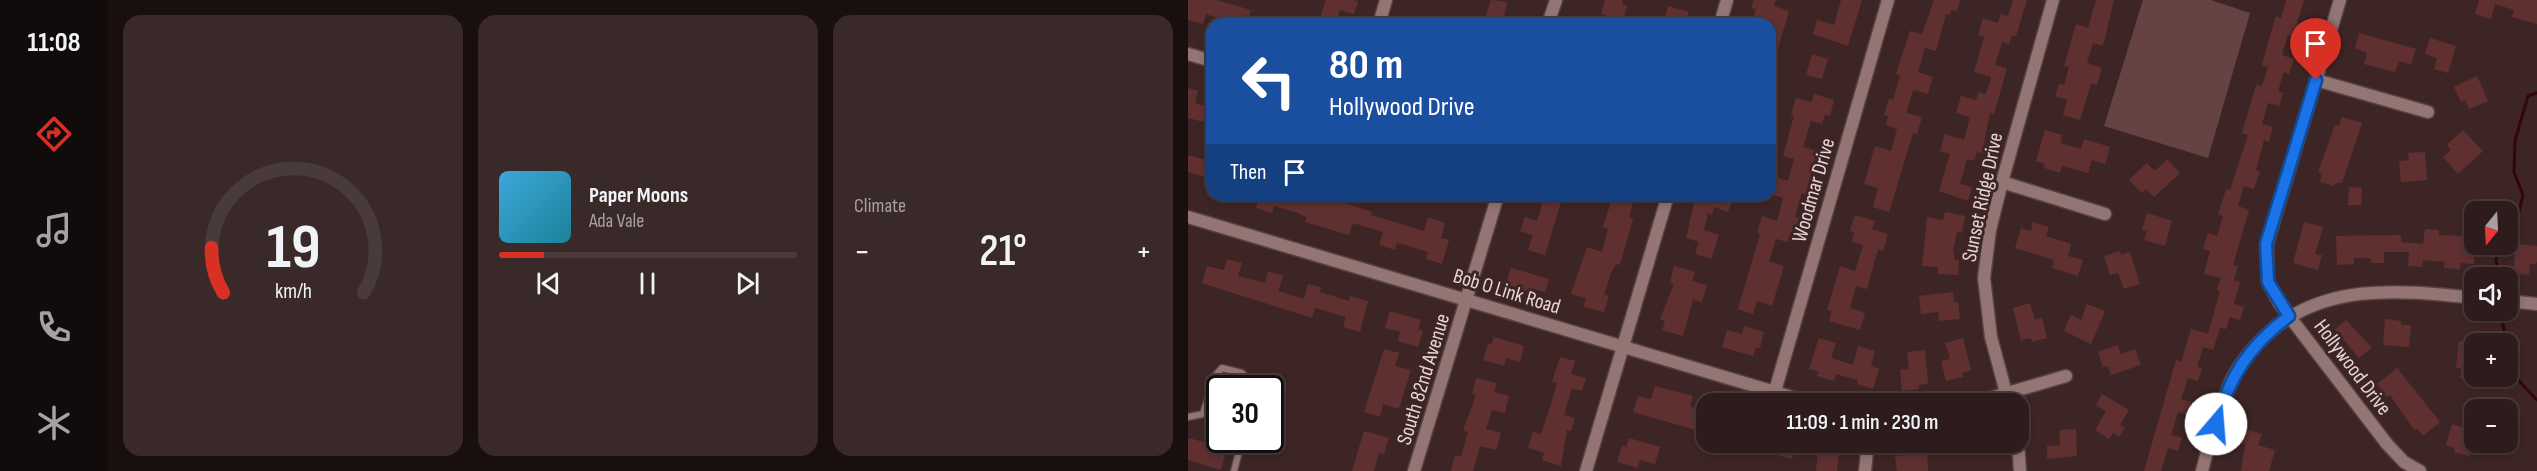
<!DOCTYPE html>
<meta charset="utf-8">
<style>
:root{--surface:#2e1c1c;--page:#3a2929;--text:#f1f3f6;--muted:#a7a1a3;--line:#493a3b;--accent:#d93025}
body{margin:0;font-family:"Sofia Sans Condensed",sans-serif;background:var(--page);color:var(--text);height:100vh;display:flex;flex-direction:column;font-size:22px;white-space:nowrap}
*{box-sizing:border-box;margin:0}
p{font-size:20px;color:var(--muted)}
.icon{flex:none;width:33px;height:33px;fill:none;stroke:currentColor;stroke-width:2;stroke-linecap:round;stroke-linejoin:round}
.map{position:relative;flex:1;overflow:hidden}
.details{display:flex;flex-direction:column;gap:15px;padding:15px;background:#190f0f;width:1080px}
.details>*{flex:none}
.hud{position:absolute;left:18px;top:18px;width:570px;height:183px;border-radius:18px;box-shadow:0 3px 9px #0003,0 0 0 2px var(--line);background:#1a4fa0;color:#fff;overflow:hidden}
.needle{width:39px;rotate:198deg}
.buttons{position:absolute;left:1276px;top:201px;display:grid;gap:12px}
.buttons a{display:grid;place-items:center;width:54px;height:54px;border-radius:12px;background:var(--surface);box-shadow:0 3px 9px #0003,0 0 0 2px var(--line);font-size:30px}
.speed{position:absolute;left:18px;top:375px;display:flex;gap:12px;font-size:30px;font-weight:700;text-align:center}
.speed>*{display:grid;place-content:center;width:78px;height:78px;border-radius:50%;background:var(--surface);box-shadow:0 3px 9px #0003,0 0 0 2px var(--line);line-height:1}
.speed .limit{border:3px solid #111;border-radius:9px;background:#fff;color:#111}
.pin{position:absolute;display:grid;place-items:center;width:51px;height:51px;color:#fff;margin:-62px -26px;border-radius:50% 50% 50% 0;rotate:-45deg;box-shadow:0 0 6px #0007}
.pin .icon{rotate:45deg}
.me{position:absolute;width:66px;margin:-33px;rotate:18deg;stroke-linejoin:round;filter:drop-shadow(0 0 4px #0008)}
.turn{display:flex;align-items:center;gap:21px;height:126px;padding:0 24px;font-size:27px}
.turn .icon{width:78px;height:78px;stroke-width:2.5}
.turn b{display:block;font-size:42px;line-height:51px}
.then{display:flex;align-items:center;height:57px;padding:0 24px;background:#0003;gap:12px;font-size:22px}
.big{font-size:45px;font-weight:600;line-height:1.1}
.details .card{flex:1;display:flex;flex-direction:column;justify-content:center;gap:9px;min-width:0;padding:0 21px;border-radius:18px;background:var(--page)}
.details .dial{align-items:center;gap:0}
.dial svg{height:156px;overflow:visible;fill:none;stroke:var(--line);stroke-width:7;stroke-linecap:round;text-anchor:middle}
.dial text{fill:var(--text);stroke:none}
.song{display:flex;align-items:center;gap:18px}
.cover{width:72px;height:72px;border-radius:9px;background:linear-gradient(135deg,hsl(200 70% 55%),hsl(190 70% 35%))}
.played{height:6px;border-radius:3px;background:linear-gradient(90deg,var(--accent) 15%,var(--line) 15%)}
.keys{display:flex;justify-content:space-around;direction:ltr}
.heat{display:flex;justify-content:space-between;align-items:center;font-size:33px;direction:ltr}
.details .tiles{flex:1;display:grid;gap:15px;grid-template-columns:repeat(3,1fr)}
.trip{position:absolute;left:508px;top:393px;width:333px;height:60px;border-radius:18px;background:var(--surface);box-shadow:0 3px 9px #0003,0 0 0 2px var(--line);font-weight:600;line-height:60px;text-align:center}
main{display:flex;flex:1;min-height:0}
.menu{display:flex;flex-direction:column;width:108px;justify-content:space-around;align-items:center;background:#120b0b;color:var(--muted)}
.menu .icon{width:42px;height:42px}
.menu .current{color:var(--accent)}
.menu b{font-size:27px;color:var(--text)}
.map>svg:first-child{display:block}
</style>
<main>
<nav class="menu">
<b>11:08</b>
<svg class="icon current" aria-label="directions" viewBox="0 0 24 24"><path d="M12 3l9 9-9 9-9-9zM9 14v-3h6M13 9l2 2-2 2"/></svg>
<svg class="icon" aria-label="music" viewBox="0 0 24 24"><path d="M9 18V5l10-2v13"/><circle cx="6" cy="18" r="3"/><circle cx="16" cy="16" r="3"/></svg>
<svg class="icon" aria-label="phone" viewBox="0 0 24 24"><path d="M5 4h4l2 5-3 2q2 4 5 5l2-3 5 2v4C11 20 4 13 5 4z"/></svg>
<svg class="icon" aria-label="climate" viewBox="0 0 24 24"><path d="M12 3v18M4 7l16 10M4 17L20 7"/></svg>
</nav>
<section class="details">
<div class="tiles">
<div class="card dial"><svg viewBox="0 0 100 80">
<path d="M14 69A42 42 0 1 1 86 69"/>
<path d="M14 69A42 42 0 0 1 8 46" stroke="#d93025"/>
<text x="50" y="56" font-size="32" font-weight="700">19</text>
<text x="50" y="72" font-size="11">km/h</text>
</svg></div>
<div class="card">
<div class="song"><i class="cover"></i><div><b>Paper Moons</b><p>Ada Vale</p></div></div>
<div class="played"></div>
<div class="keys"><svg class="icon" aria-label="previous" viewBox="0 0 24 24"><path d="M18 5L8 12l10 7zM5 5v14"/></svg><svg class="icon" aria-label="pause" viewBox="0 0 24 24"><path d="M8 5v14M16 5v14"/></svg><svg class="icon" aria-label="next" viewBox="0 0 24 24"><path d="M6 5l10 7-10 7zM19 5v14"/></svg></div>
</div>
<div class="card"><p>Climate</p>
<div class="heat"><a>−</a><b class="big">21°</b><a>+</a></div>
</div>
</div>
</section>
<div class="map">
<svg width="1349" height="471" viewBox="0 0 1349 471">
<rect width="100%" height="100%" fill="#3e2525"/>
<polygon fill="#664343" points="955,0 1023,0 1062,13 1020,158 916,126"/>
<g fill="none" stroke-linecap="round" stroke-linejoin="round">
<g stroke="#32060b" stroke-width="3">
<polyline points="1320,232 1330,216 1335,195 1326,172 1327,141 1340,96 1349,93"/>
<polyline points="1310,278 1308,259 1314,244"/>
<polyline points="1314,317 1318,344"/>
<path d="M 1320,354 C 1323,374 1335,386 1349,400"/>
</g>
</g>
<g fill="#603031">
<polygon points="0,0 28,0 63,10 59,24 45,24 18,14 15,24 0,20"/>
<polygon points="138,0 165,0 170,1 166,14 152,10 148,23 132,18"/>
<polygon points="303,0 319,2 316,15 338,22 338,24 295,24"/>
<polygon points="417,0 435,0 434,4 439,6 435,21 413,14"/>
<polygon points="566,0 588,0 586,6 601,11 584,69 582,69 582,24 565,19 568,9 563,8"/>
<polygon points="653,0 674,0 660,46 625,34 629,20 646,25"/>
<polygon points="746,0 772,0 769,11 763,10 762,15 758,14 748,51 737,48 730,72 745,77 740,94 725,90 718,113 734,117 729,134 725,133 701,212 685,207 690,188 676,184 687,146 703,151 709,129 698,125 700,116 696,115 701,98 705,100 712,76 708,74 722,31 734,34"/>
<polygon points="825,0 839,0 828,36 824,35 821,44 814,42 807,65 819,68 806,114 802,113 794,153 789,152 786,161 779,159 772,184 784,187 780,201 751,191 762,154 752,151 757,134 776,140 782,117 768,113 773,96 788,100 791,92 798,94 803,77 786,72 796,37 790,35 795,18 810,23 813,14 820,16"/>
<polygon points="908,0 926,0 915,46 905,43 899,63 914,68 909,85 903,83 892,120 875,115 879,100 867,96 871,84 876,85 881,67 876,66 888,24 900,28"/>
<polygon points="1098,0 1116,0 1109,23 1114,24 1111,38 1100,35 1094,55 1106,59 1101,74 1096,72 1090,91 1095,93 1091,106 1080,103 1074,124 1085,127 1081,142 1076,140 1068,170 1072,172 1066,189 1056,186 1050,206 1061,210 1045,265 1050,266 1046,280 1052,282 1046,304 1056,307 1052,320 1042,317 1038,329 1032,328 1025,350 1015,347 1009,367 1014,368 1010,381 1000,378 993,399 1004,402 1000,415 990,412 983,435 994,438 990,451 980,448 973,471 956,471 988,360 993,362 1003,329 1020,334 1032,291 1029,290 1033,278 1016,274 1022,251 1015,249 1020,233 1029,236 1035,216 1030,215 1038,189 1042,190 1060,135 1054,133 1068,85 1074,86 1080,67 1074,65 1080,42 1088,16 1093,18"/>
<polygon points="1291,0 1349,0 1349,24 1324,17 1326,10 1307,4 1303,19 1287,14"/>
<polygon points="480,6 501,12 497,24 475,24"/>
<polygon points="1171,33 1228,49 1223,65 1211,61 1207,72 1176,64 1179,53 1167,48"/>
<polygon points="1242,38 1268,46 1260,73 1246,69 1249,59 1237,53"/>
<polygon points="624,54 640,59 634,79 618,75"/>
<polygon points="1289,76 1300,101 1281,109 1277,100 1273,102 1266,87"/>
<polygon points="0,88 10,91 7,103 24,108 24,124 0,118"/>
<polygon points="626,94 646,100 642,116 637,115 634,124 623,121 615,147 629,151 618,194 614,193 607,217 611,218 607,234 602,233 600,242 588,239 581,261 596,266 584,306 569,301 565,314 550,309 572,234 569,233 574,216 589,221 595,198 582,194 585,176 600,181 606,159 595,156 606,116 603,115 608,98 624,102"/>
<polygon points="1154,117 1174,123 1154,183 1147,183 1146,186 1132,182 1134,173 1130,172 1147,125 1151,126"/>
<polygon points="857,130 874,135 872,143 893,149 896,139 922,147 917,164 904,160 900,173 874,166 872,173 856,168 857,164 848,161"/>
<polygon points="1275,130 1295,151 1270,174 1255,157 1263,150 1259,145"/>
<polygon points="1237,152 1239,180 1213,182 1211,161 1221,160 1220,153"/>
<polygon points="0,155 21,161 17,177 0,172"/>
<polygon points="979,159 992,173 966,197 958,189 954,193 941,180 959,163 967,171"/>
<polygon points="1161,187 1174,188 1173,205 1160,205"/>
<polygon points="72,195 143,195 142,198 184,212 183,215 236,231 240,217 257,223 253,238 261,240 254,264 238,259 240,252 218,245 209,243 207,250 191,245 195,232 165,223 161,235 117,222 119,218 110,213 86,206 84,213 68,208"/>
<polygon points="357,195 375,195 357,255 340,250 345,235 332,231 337,217 349,221"/>
<polygon points="425,195 447,195 441,217 445,219 432,265 428,264 423,273 416,295 421,296 416,312 396,307 398,298 383,294 399,247 414,252 420,229 415,227"/>
<polygon points="508,195 546,195 540,212 526,207 524,215 520,213 516,230 531,235 523,259 507,254 511,242 498,238"/>
<polygon points="757,212 777,216 774,233 769,232 765,250 767,260 771,260 770,275 750,274 750,267 734,266 739,217 755,220"/>
<polygon points="959,213 984,221 977,246 956,240 959,231 954,230"/>
<polygon points="667,215 687,221 684,229 700,234 695,251 690,249 679,289 668,286 662,308 677,313 672,330 641,321 644,311 639,310 652,266 667,271 675,245 664,242 666,232 662,231"/>
<polygon points="845,222 861,227 858,236 883,244 880,256 895,260 890,276 864,268 866,260 827,248 833,228 843,231"/>
<polygon points="1116,222 1135,227 1127,254 1134,255 1130,270 1105,263"/>
<polygon points="1237,229 1251,230 1251,235 1276,236 1275,246 1287,247 1286,264 1272,263 1272,269 1256,268 1257,262 1235,260 1234,267 1220,266 1221,252 1196,252 1196,263 1183,263 1183,258 1166,258 1166,264 1149,265 1148,236 1213,235 1213,242 1235,244"/>
<polygon points="1328,244 1349,246 1349,261 1348,264 1342,264 1341,275 1325,273"/>
<polygon points="932,251 933,255 942,252 952,284 936,289 930,273 922,275 916,256"/>
<polygon points="39,259 54,263 50,276 77,283 80,271 95,276 90,291 116,299 120,284 133,287 132,292 161,301 162,296 180,301 172,332 155,327 158,317 127,308 124,318 14,283 19,266 36,270"/>
<polygon points="486,266 507,272 504,281 519,285 514,302 505,300 495,336 474,330 477,321 472,319 486,284 482,283"/>
<polygon points="323,268 361,279 357,292 345,289 344,293 318,284"/>
<polygon points="765,292 766,302 770,302 772,319 751,321 750,312 733,314 731,296"/>
<polygon points="842,303 847,320 854,318 859,338 844,342 843,338 833,340 825,308"/>
<polygon points="899,304 917,311 903,344 876,331 883,315 893,320"/>
<polygon points="202,311 233,320 230,329 235,331 230,347 210,341 212,332 197,328"/>
<polygon points="1197,319 1213,321 1213,325 1223,325 1221,347 1195,345"/>
<polygon points="1158,320 1184,348 1171,358 1147,329"/>
<polygon points="556,326 576,332 572,348 568,347 565,356 534,347 539,330 554,334"/>
<polygon points="306,337 336,346 332,362 318,358 316,366 295,360 300,344 303,345"/>
<polygon points="631,338 648,343 643,358 665,365 670,346 687,351 683,366 691,369 685,389 669,384 670,380 648,374 646,381 629,376 631,372 621,369"/>
<polygon points="775,338 783,370 774,373 775,377 758,381 753,361 762,359 757,343"/>
<polygon points="1271,341 1285,342 1287,380 1272,378 1273,368 1268,368"/>
<polygon points="930,345 933,354 947,349 953,365 923,375 920,366 915,367 910,352"/>
<polygon points="196,349 211,353 207,366 223,370 211,409 195,404 192,417 176,412"/>
<polygon points="737,350 740,384 731,385 731,389 714,391 712,370 721,369 719,352"/>
<polygon points="372,357 387,361 383,374 398,378 394,391 384,388 376,415 387,418 383,431 379,430 373,466 354,460 356,453 340,448 345,432 353,434 362,407 369,383 364,382"/>
<polygon points="1209,368 1252,422 1235,436 1229,428 1226,430 1202,395 1199,397 1189,384"/>
<polygon points="288,378 309,383 306,392 321,396 317,413 304,410 298,429 313,433 308,450 292,446 285,471 263,471 267,455 273,457 280,432 275,431 288,395 284,394"/>
<polygon points="467,386 505,396 502,406 513,413 508,430 445,412 450,396 463,399"/>
<polygon points="914,394 941,410 932,425 937,428 931,437 925,433 921,439 907,430 918,411 908,405"/>
<polygon points="1264,424 1287,431 1282,456 1266,452 1267,448 1258,445"/>
<polygon points="20,427 32,430 32,440 41,440 33,470 0,460 0,438 16,442"/>
<polygon points="1054,428 1074,434 1070,445 1087,450 1081,471 1053,471 1057,444 1050,442"/>
<polygon points="888,429 889,456 859,459 859,446 872,445 871,430"/>
<polygon points="176,431 201,438 196,454 191,453 186,471 164,471"/>
<polygon points="441,438 472,447 467,464 452,460 449,468 429,462 434,446 438,447"/>
<polygon points="592,442 609,442 604,459 589,455"/>
<polygon points="631,442 652,442 649,471 628,471"/>
<polygon points="725,442 739,442 740,471 709,471 707,456 726,454"/>
<polygon points="760,442 802,442 803,446 763,455"/>
</g>
<g fill="none" stroke-linecap="round" stroke-linejoin="round">
<g stroke="#574142" stroke-width="9">
<g id="lane">
<polyline points="0,417 15,414 27,376 34,368 54,373 57,377 56,388"/>
<polyline points="46,471 54,440"/>
</g>
</g>
<g stroke="#574142" stroke-width="15">
<g id="street">
<polyline points="1152,0 1079,244 1080,282 1091,303 1199,444 1216,462 1232,471"/>
<polyline points="191,24 198,0"/>
<polyline points="360,24 368,0"/>
<polyline points="532,24 539,0"/>
<polyline points="0,54 24,61"/>
<polyline points="1128,80 1240,112"/>
<polyline points="814,182 917,214"/>
<polyline points="0,217 627,404"/>
<polyline points="1320,301 1349,304"/>
<polyline points="587,391 700,0"/>
<polyline points="782,404 878,376"/>
<polyline points="821,404 803,337 796,278 802,230 814,182 865,0"/>
<polyline points="830,442 832,471"/>
<polyline points="226,471 310,195"/>
<polyline points="398,471 480,195"/>
<polyline points="677,471 680,442"/>
<path d="M 1014,471 C 1022,441 1030,408 1044,379 C 1051,364 1063,351 1074,339 C 1132,281 1212,290 1287,298"/>
</g>
</g>
<use href="#lane" stroke="#937574" stroke-width="6"/>
<use href="#street" stroke="#937574" stroke-width="12"/>
</g>
<g fill="none" stroke-linecap="round" stroke-linejoin="round">
<g stroke="#114b97" stroke-width="15">
<path id="route" d="M 1028,424 C 1042,376 1060,347 1101,316 L 1080,282 L 1078,244 L 1128,80"/>
</g>
<use href="#route" stroke="#1a73e8" stroke-width="10"/>
</g>
<g text-anchor="middle" stroke-width="6" stroke-linejoin="round" paint-order="stroke">
<g font-size="21" fill="#e7d5d5" stroke="#3e2525">
<text transform="translate(625 190) rotate(-74)" y="7">Woodmar Drive</text>
<text transform="translate(794 197) rotate(-78)" y="7">Sunset Ridge Drive</text>
<text transform="translate(319 291) rotate(17)" y="7">Bob O Link Road</text>
<text transform="translate(1165 367) rotate(53)" y="7">Hollywood Drive</text>
<text transform="translate(235 379) rotate(-73)" y="7">South 82nd Avenue</text>
</g>
</g>
</svg>
<div class="buttons">
<a><svg class="needle" viewBox="-14 -14 28 28"><path d="M0-13l5 13h-10z" fill="#e53935"/><path d="M0 13l5-13h-10z" fill="#a7a1a3"/></svg></a>
<a><svg class="icon" aria-label="sound" viewBox="0 0 24 24"><path d="M4 9h4l5-4v14l-5-4H4zM17 9q2 3 0 6"/></svg></a>
<a>+</a>
<a>−</a>
</div>
<div class="speed"><div class="limit">30</div></div>
<div class="pin" style="left:1128px;top:80px;background:#d93025"><svg class="icon" aria-label="arrive" viewBox="0 0 24 24"><path d="M6 21V4h12l-3 4 3 4H6"/></svg></div>
<svg class="me" style="left:1028px;top:424px" viewBox="-20 -20 40 40"><circle r="19" fill="#fff"/><path d="M0-13L10 11 0 6-10 11z" fill="#1a73e8"/></svg>
<div class="trip">11:09 · 1 min · 230 m</div>
<div class="hud">
<div class="turn"><svg class="icon" aria-label="left" viewBox="0 0 24 24"><path d="M17 20v-9H6M10 6l-5 5 5 5"/></svg><div><b>80 m</b>Hollywood Drive</div></div>
<div class="then">Then<svg class="icon" aria-label="arrive" viewBox="0 0 24 24"><path d="M6 21V4h12l-3 4 3 4H6"/></svg></div>
</div>
</div>
</main>
